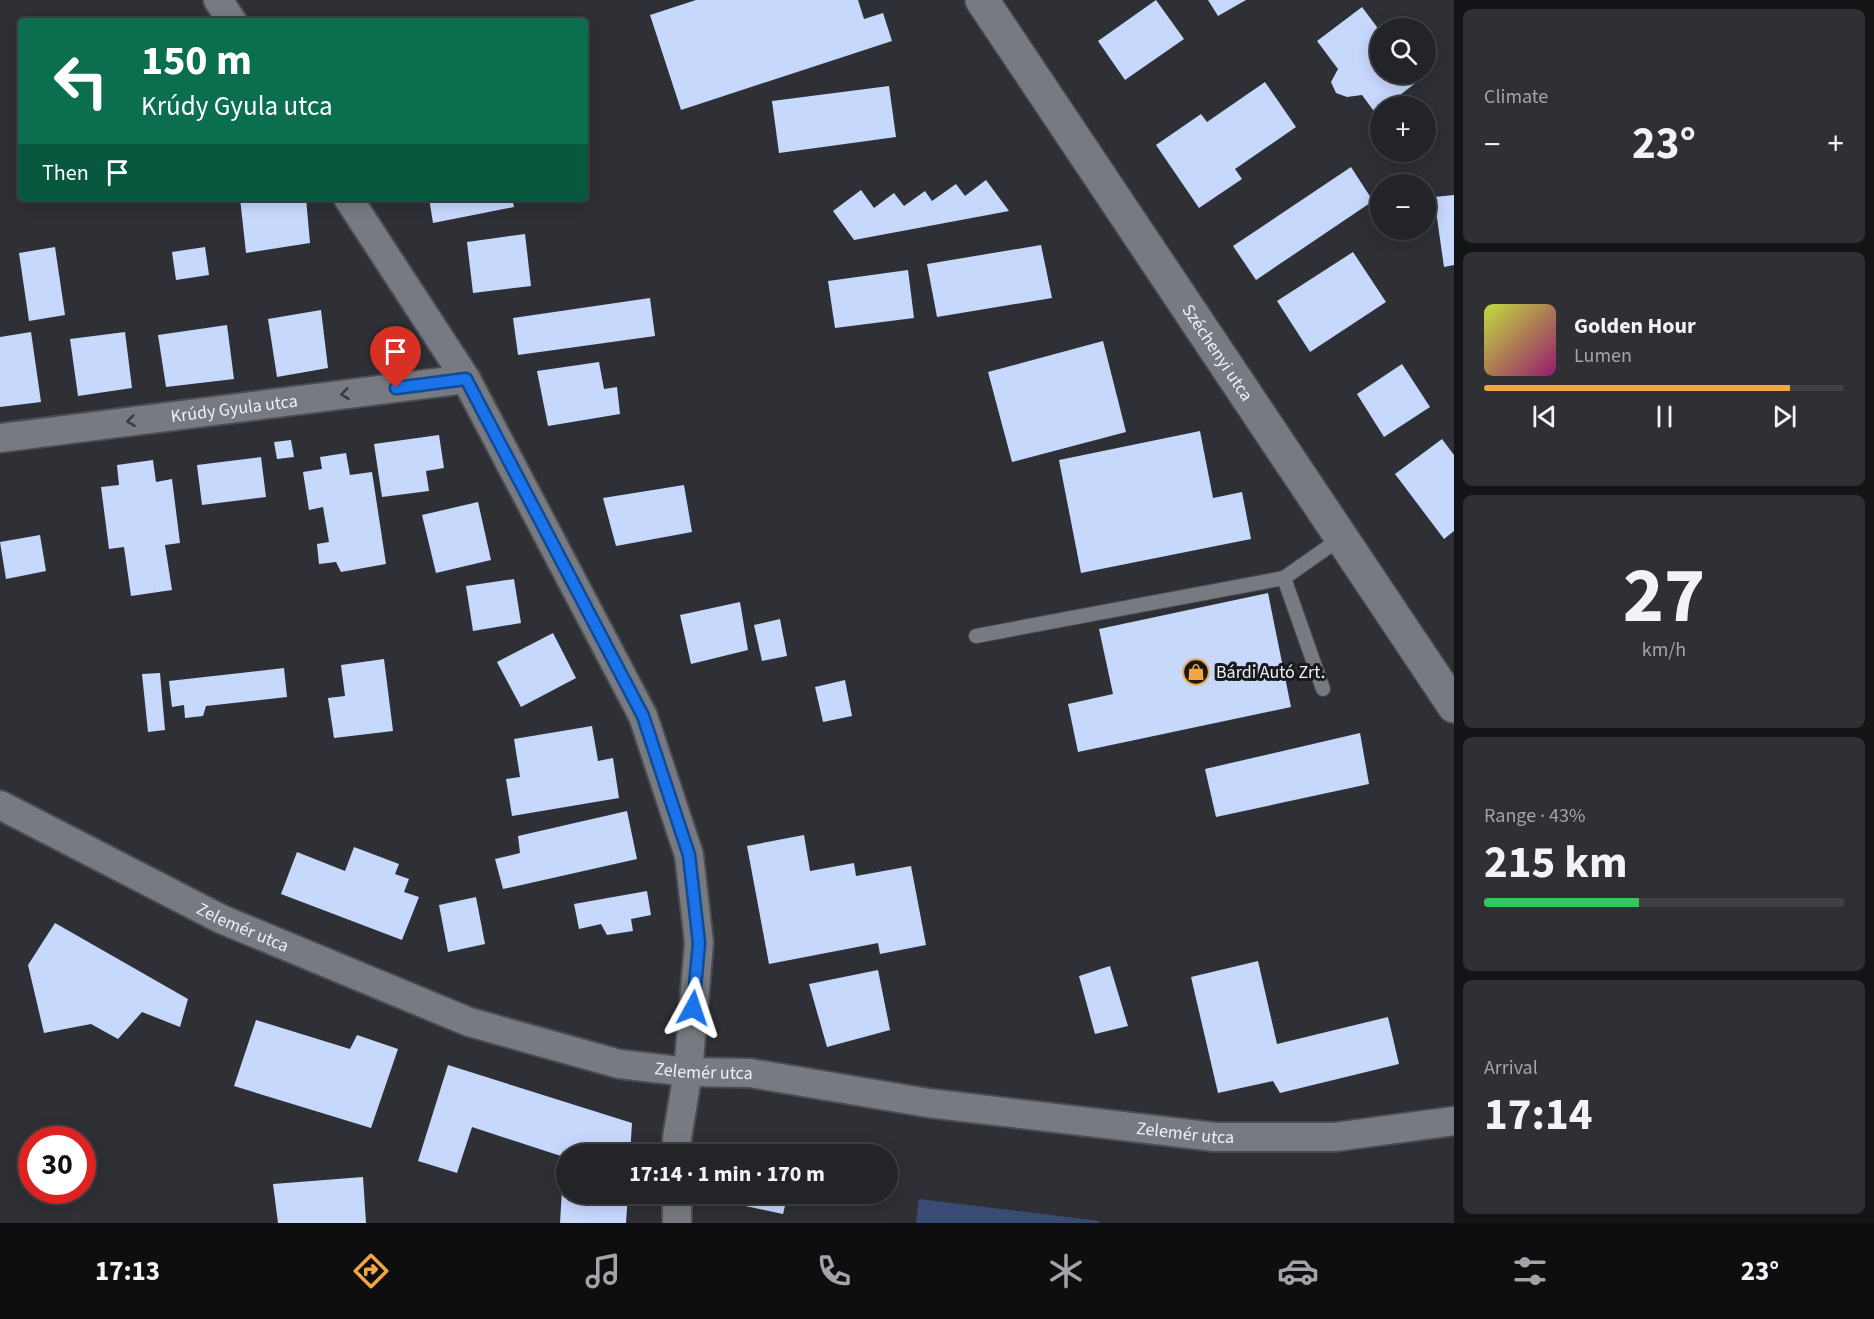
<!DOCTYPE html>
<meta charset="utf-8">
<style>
:root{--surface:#222428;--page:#2e3034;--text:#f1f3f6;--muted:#a2a4a8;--line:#3f4145;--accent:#f2a542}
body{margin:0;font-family:"Source Sans 3",sans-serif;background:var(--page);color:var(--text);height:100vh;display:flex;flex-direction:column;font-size:22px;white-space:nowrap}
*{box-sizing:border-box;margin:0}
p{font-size:20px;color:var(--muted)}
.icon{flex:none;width:33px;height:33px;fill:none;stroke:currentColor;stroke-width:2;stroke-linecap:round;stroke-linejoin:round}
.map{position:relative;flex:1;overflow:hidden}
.panel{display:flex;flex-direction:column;gap:9px;padding:9px;background:#131416;width:420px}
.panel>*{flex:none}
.top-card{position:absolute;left:18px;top:18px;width:570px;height:183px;border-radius:6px;box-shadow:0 3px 15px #0003,0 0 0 2px var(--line);background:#0b6e4f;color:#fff;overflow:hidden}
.controls{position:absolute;left:1370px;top:18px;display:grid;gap:12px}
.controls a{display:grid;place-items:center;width:66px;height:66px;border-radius:50%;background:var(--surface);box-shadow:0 3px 15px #0003,0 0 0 2px var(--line);font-size:30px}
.speed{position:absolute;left:18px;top:1126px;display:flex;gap:12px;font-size:30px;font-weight:700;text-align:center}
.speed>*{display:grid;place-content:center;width:78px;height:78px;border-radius:50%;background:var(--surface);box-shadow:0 3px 15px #0003,0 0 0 2px var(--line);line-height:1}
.speed .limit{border:9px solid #d22;background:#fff;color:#111}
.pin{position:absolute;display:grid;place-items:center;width:51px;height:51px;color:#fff;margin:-62px -26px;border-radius:50% 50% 50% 0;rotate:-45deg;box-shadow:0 0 6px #0007}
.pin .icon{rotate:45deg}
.me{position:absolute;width:66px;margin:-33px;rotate:5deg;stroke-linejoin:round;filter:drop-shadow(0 0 4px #0008)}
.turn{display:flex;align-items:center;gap:21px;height:126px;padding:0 24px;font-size:27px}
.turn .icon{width:78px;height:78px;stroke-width:2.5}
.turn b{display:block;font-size:42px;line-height:51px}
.then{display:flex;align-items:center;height:57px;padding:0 24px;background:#0003;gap:12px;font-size:22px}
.big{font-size:45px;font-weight:700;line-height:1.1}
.panel .widget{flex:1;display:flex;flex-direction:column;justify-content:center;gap:9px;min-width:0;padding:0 21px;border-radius:9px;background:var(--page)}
.panel .dial{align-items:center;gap:0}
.dial b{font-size:78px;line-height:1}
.song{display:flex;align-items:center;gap:18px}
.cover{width:72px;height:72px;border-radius:9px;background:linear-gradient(135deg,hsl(70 70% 55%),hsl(320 70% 35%))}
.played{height:6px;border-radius:3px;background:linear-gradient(90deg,var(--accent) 85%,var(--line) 85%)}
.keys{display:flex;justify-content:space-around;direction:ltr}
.heat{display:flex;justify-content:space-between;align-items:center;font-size:33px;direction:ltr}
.charge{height:9px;border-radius:4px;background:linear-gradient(90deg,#34c759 43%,var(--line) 0)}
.trip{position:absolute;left:556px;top:1144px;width:342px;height:60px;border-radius:30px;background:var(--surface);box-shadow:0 3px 15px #0003,0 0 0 2px var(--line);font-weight:700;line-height:60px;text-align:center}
.tabs{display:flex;height:96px;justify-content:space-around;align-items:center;background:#0e0e10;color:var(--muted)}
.tabs .icon{width:42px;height:42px}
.tabs .current{color:var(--accent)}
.tabs b{font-size:27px;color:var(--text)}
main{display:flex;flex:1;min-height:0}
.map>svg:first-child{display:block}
</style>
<main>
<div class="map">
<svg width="1454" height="1223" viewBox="0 0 1454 1223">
<rect width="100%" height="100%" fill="#2e3036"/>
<polygon fill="#394b75" points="919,1199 1099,1221 1099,1223 916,1223"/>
<g fill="#c7d8fd">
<polygon points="696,0 858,0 864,19 883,13 892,41 681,110 650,15"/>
<polygon points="1156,0 1184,39 1125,80 1098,41"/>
<polygon points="1208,0 1246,0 1218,16"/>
<polygon points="1362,7 1380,31 1380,74 1413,74 1418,81 1386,106 1380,106 1376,114 1362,95 1347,97 1336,93 1331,82 1338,69 1317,41"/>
<polygon points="1265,82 1296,127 1235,169 1242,179 1199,208 1156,145 1201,114 1207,122"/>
<polygon points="889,86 896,137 779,153 772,101"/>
<polygon points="1351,167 1373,201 1256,280 1233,246"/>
<polygon points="986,180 1009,211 854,240 833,211 861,190 874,208 894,193 904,206 925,191 932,201 956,184 965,196"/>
<polygon points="1454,195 1454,265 1444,267 1434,197"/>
<polygon points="240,198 306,198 310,243 246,253"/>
<polygon points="429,198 512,198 514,207 433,223"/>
<polygon points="525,234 531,286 473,293 467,242"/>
<polygon points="1041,245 1052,298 937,317 927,264"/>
<polygon points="55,247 65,315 29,321 19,253"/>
<polygon points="205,247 209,275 176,280 172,252"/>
<polygon points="1353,252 1386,302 1310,352 1277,301"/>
<polygon points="908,270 914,318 835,328 828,281"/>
<polygon points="650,298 655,336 518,355 513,318"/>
<polygon points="321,310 328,368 277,377 268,319"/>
<polygon points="227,325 234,379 166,387 158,335"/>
<polygon points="31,332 41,402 0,407 0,337"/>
<polygon points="125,332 132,388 78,396 70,339"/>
<polygon points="1103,341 1126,432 1012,462 988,372"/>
<polygon points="599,362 604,389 617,387 620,414 548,426 537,371"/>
<polygon points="1402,364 1430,407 1384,437 1357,394"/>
<polygon points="1200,431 1213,498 1242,492 1251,539 1081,573 1059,460"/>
<polygon points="439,435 444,468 426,471 429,491 382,497 374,444"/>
<polygon points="1442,439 1454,455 1454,531 1444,539 1395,474"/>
<polygon points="291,440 294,457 277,459 274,442"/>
<polygon points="346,453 350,475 372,472 386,564 341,572 336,562 319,564 317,544 329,542 323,507 309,510 303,472 322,469 320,457"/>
<polygon points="261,457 266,497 202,505 197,465"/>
<polygon points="153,460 156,482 172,479 180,543 165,545 172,590 131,596 124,547 109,549 101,487 119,485 117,465"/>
<polygon points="684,485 692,532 616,546 603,498"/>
<polygon points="478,502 491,560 436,573 422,515"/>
<polygon points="40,535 46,571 6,579 0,542"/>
<polygon points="514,579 521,623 473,631 466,586"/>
<polygon points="1268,593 1291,707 1078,752 1068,704 1113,694 1099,629"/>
<polygon points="740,602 748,650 691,664 680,615"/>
<polygon points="780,619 787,656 762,661 754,625"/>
<polygon points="553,633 576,678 521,707 497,662"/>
<polygon points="384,659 393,731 334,738 328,698 345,696 341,665"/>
<polygon points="284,668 287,697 206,706 203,716 185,718 184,705 172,707 169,681"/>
<polygon points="160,673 165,730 148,732 142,674"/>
<polygon points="845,680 852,716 823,722 815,687"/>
<polygon points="592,726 598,761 613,758 619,798 512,816 506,779 520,777 514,739"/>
<polygon points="1360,733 1369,784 1216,817 1205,769"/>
<polygon points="627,811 637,859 503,889 495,859 520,853 518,836"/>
<polygon points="804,835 810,871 854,863 856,876 911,866 926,945 880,954 878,943 769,964 747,846"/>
<polygon points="354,847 399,864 395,874 409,879 404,892 419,897 402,940 281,894 297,852 345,871"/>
<polygon points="647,891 651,915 631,919 633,931 607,935 601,924 579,929 574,904"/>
<polygon points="476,897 485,944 448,952 439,905"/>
<polygon points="55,923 188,999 180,1027 142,1012 118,1039 91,1024 44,1033 28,965"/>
<polygon points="1258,961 1277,1044 1388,1017 1399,1064 1280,1093 1273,1081 1218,1093 1191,977"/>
<polygon points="1110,966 1128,1026 1095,1034 1079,976"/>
<polygon points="878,970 890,1030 827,1047 809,984"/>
<polygon points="256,1020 350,1049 357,1035 398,1049 371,1128 234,1086"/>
<polygon points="448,1065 632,1123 630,1155 567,1155 567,1194 628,1194 626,1223 560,1223 564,1157 472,1127 457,1173 418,1161"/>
<polygon points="363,1177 366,1223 278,1223 273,1184"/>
<polygon points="728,1194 788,1194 783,1214 727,1202"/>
</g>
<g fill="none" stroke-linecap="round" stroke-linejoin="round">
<g stroke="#4a4c51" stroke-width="16">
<g id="lane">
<polyline points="1284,578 1323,689"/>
<polyline points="976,636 1284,578 1341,538"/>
</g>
</g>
<g stroke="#4a4c51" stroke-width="32">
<g id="street">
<polyline points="218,0 232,21"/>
<polyline points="348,198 466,379 643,716 689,855 699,943 688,1072 677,1138 677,1155"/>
<path id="s1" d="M 0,438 L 466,379"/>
<path id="s2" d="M 0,805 L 221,919 L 469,1022 L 619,1064 L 688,1072 L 750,1073 L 928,1103 L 1215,1137 L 1335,1137 L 1454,1121"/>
<polyline points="677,1194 677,1223"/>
</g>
</g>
<g stroke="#4a4c51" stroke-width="36">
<g id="secondary">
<path id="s3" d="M 982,0 L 1454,706"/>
</g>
</g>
<use href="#lane" stroke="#777a80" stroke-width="14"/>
<use href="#street" stroke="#777a80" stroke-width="28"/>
<use href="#secondary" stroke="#777a80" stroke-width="33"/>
</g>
<defs><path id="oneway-chevron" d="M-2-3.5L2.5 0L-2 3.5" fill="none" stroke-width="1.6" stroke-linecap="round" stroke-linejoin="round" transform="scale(1.5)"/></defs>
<g stroke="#393a3e">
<use href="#oneway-chevron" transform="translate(345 394) rotate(173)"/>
<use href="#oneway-chevron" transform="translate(131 421) rotate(173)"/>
</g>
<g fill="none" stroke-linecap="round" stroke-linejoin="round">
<g stroke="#114b97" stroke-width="15">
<polyline id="route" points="396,388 466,379 643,716 689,855 699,943 693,1008"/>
</g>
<use href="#route" stroke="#1a73e8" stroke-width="10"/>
</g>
<defs>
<g id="shop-ring" transform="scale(1.35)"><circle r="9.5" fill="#17181b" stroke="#f2a542" stroke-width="1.5"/><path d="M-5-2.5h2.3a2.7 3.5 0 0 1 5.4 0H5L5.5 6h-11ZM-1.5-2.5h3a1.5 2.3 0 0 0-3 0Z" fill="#f2a542"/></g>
</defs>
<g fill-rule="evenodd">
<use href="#shop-ring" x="1196" y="672"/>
</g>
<g text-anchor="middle" stroke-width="6" stroke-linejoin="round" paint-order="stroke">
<g font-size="18" fill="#eef0f4" stroke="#17181b">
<text dy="6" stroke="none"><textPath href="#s3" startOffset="424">Széchenyi utca</textPath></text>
<text dy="6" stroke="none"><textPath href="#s1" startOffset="236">Krúdy Gyula utca</textPath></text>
<text dy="6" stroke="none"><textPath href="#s2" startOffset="272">Zelemér utca</textPath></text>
<text dy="6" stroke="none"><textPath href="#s2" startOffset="758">Zelemér utca</textPath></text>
<text dy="6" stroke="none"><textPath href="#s2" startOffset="1244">Zelemér utca</textPath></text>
</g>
<g font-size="18" fill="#eef0f4" stroke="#17181b" text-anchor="start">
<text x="1216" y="678">Bárdi Autó Zrt.</text>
</g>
</g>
</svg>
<div class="controls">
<a><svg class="icon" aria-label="search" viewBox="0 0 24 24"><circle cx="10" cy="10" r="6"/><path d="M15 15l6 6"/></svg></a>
<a>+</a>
<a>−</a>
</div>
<div class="speed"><div class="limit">30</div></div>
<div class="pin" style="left:396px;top:388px;background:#d93025"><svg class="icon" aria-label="arrive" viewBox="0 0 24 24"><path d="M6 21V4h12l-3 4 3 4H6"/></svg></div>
<svg class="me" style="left:693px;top:1008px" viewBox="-20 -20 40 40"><path d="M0-17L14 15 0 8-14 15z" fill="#1a73e8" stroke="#fff" stroke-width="4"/></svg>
<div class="trip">17:14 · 1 min · 170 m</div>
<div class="top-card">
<div class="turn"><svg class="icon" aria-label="left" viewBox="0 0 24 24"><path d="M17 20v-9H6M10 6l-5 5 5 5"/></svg><div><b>150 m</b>Krúdy Gyula utca</div></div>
<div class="then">Then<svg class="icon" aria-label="arrive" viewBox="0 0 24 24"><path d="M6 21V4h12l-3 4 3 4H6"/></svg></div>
</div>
</div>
<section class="panel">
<div class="widget"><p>Climate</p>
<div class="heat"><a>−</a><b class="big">23°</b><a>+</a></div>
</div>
<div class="widget">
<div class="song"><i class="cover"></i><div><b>Golden Hour</b><p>Lumen</p></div></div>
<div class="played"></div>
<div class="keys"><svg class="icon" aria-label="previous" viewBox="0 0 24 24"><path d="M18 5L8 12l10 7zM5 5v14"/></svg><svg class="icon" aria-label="pause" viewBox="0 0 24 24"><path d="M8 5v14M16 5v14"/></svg><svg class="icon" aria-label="next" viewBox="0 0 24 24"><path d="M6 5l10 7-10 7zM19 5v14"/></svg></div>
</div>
<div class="widget dial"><b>27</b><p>km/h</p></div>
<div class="widget"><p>Range · 43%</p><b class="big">215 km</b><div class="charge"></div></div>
<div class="widget"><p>Arrival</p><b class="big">17:14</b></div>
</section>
</main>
<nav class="tabs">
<b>17:13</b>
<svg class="icon current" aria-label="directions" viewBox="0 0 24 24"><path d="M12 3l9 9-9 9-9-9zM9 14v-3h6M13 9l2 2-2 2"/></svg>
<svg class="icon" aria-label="music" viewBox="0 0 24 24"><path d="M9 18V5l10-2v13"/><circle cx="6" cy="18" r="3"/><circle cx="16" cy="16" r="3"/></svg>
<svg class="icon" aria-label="phone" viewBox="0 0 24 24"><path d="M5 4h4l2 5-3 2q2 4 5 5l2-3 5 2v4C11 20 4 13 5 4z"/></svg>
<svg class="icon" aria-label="climate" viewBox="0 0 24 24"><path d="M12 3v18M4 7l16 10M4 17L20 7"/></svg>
<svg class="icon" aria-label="car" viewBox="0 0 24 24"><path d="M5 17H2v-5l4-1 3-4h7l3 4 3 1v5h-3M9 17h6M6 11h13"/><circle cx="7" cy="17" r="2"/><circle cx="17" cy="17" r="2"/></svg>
<svg class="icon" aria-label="filters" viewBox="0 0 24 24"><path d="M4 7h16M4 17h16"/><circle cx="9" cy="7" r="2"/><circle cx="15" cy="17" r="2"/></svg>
<b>23°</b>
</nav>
